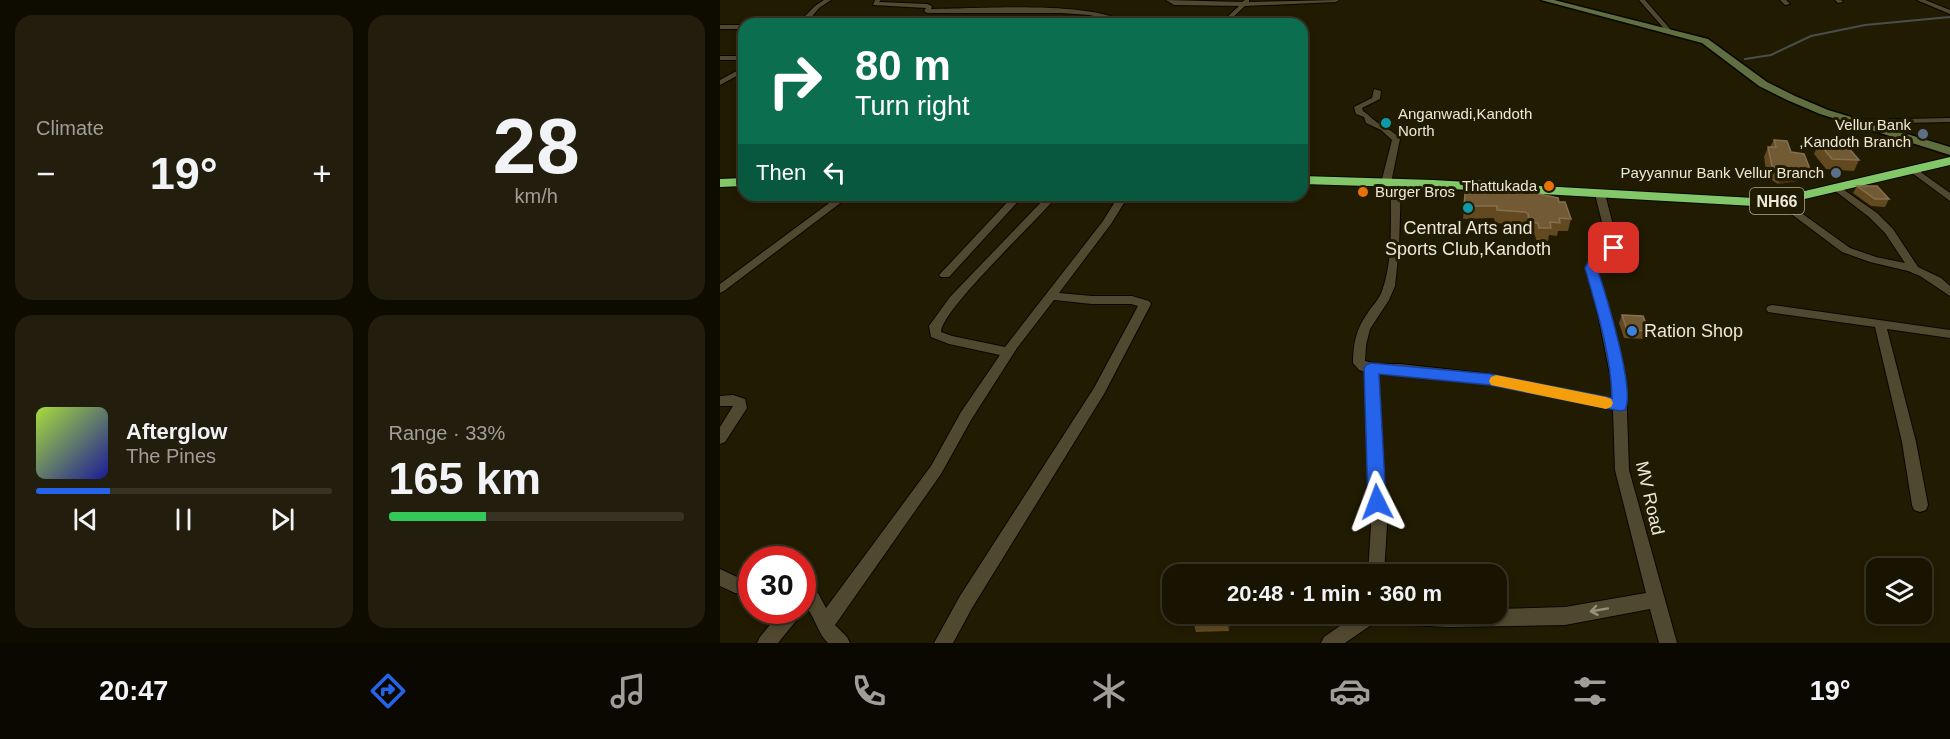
<!DOCTYPE html>
<meta charset="utf-8">
<style>
:root{--surface:#191402;--page:#221d0c;--text:#f1f3f6;--muted:#9f9e99;--line:#373324;--accent:#2563eb}
body{margin:0;font-family:Arial,sans-serif;background:var(--page);color:var(--text);height:100vh;display:flex;flex-direction:column;font-size:22px;white-space:nowrap}
*{box-sizing:border-box;margin:0}
p{font-size:20px;color:var(--muted)}
.icon{flex:none;width:33px;height:33px;fill:none;stroke:currentColor;stroke-width:2;stroke-linecap:round;stroke-linejoin:round}
.map{position:relative;flex:1;overflow:hidden}
.side{display:flex;flex-direction:column;gap:15px;padding:15px;background:#0e0b01;width:720px}
.side>*{flex:none}
.banner{position:absolute;left:18px;top:18px;width:570px;height:183px;border-radius:18px;box-shadow:0 3px 9px #0003,0 0 0 2px var(--line);background:#0b6e4f;color:#fff;overflow:hidden}
.buttons{position:absolute;left:1146px;top:558px;display:grid;gap:12px}
.buttons a{display:grid;place-items:center;width:66px;height:66px;border-radius:12px;background:var(--surface);box-shadow:0 3px 9px #0003,0 0 0 2px var(--line);font-size:30px}
.speed{position:absolute;left:18px;top:546px;display:flex;gap:12px;font-size:30px;font-weight:700;text-align:center}
.speed>*{display:grid;place-content:center;width:78px;height:78px;border-radius:50%;background:var(--surface);box-shadow:0 3px 9px #0003,0 0 0 2px var(--line);line-height:1}
.speed .limit{border:9px solid #d22;background:#fff;color:#111}
.pin{position:absolute;display:grid;place-items:center;width:51px;height:51px;color:#fff;margin:-26px;border-radius:12px;box-shadow:0 3px 9px #0006}
.me{position:absolute;width:66px;margin:-33px;rotate:357deg;stroke-linejoin:round;filter:drop-shadow(0 0 4px #0008)}
.turn{display:flex;align-items:center;gap:21px;height:126px;padding:0 18px;font-size:27px}
.turn .icon{width:78px;height:78px;stroke-width:2.5}
.turn b{display:block;font-size:42px;line-height:51px}
.then{display:flex;align-items:center;height:57px;padding:0 18px;background:#0003;gap:12px;font-size:22px}
.big{font-size:45px;font-weight:600;line-height:1.1}
.side .card{flex:1;display:flex;flex-direction:column;justify-content:center;gap:9px;min-width:0;padding:0 21px;border-radius:18px;background:var(--page)}
.side .dial{align-items:center;gap:0}
.dial b{font-size:78px;line-height:1}
.song{display:flex;align-items:center;gap:18px}
.cover{width:72px;height:72px;border-radius:9px;background:linear-gradient(135deg,hsl(80 70% 55%),hsl(240 70% 35%))}
.played{height:6px;border-radius:3px;background:linear-gradient(90deg,var(--accent) 25%,var(--line) 25%)}
.keys{display:flex;justify-content:space-around;direction:ltr}
.heat{display:flex;justify-content:space-between;align-items:center;font-size:33px;direction:ltr}
.charge{height:9px;border-radius:4px;background:linear-gradient(90deg,#34c759 33%,var(--line) 0)}
.side .tiles{flex:1;display:grid;gap:15px;grid-template-columns:repeat(2,1fr)}
.trip{position:absolute;left:442px;top:564px;width:345px;height:60px;border-radius:18px;background:var(--surface);box-shadow:0 3px 9px #0003,0 0 0 2px var(--line);font-weight:600;line-height:60px;text-align:center}
.menu{display:flex;height:96px;justify-content:space-around;align-items:center;background:#0a0801;color:var(--muted)}
.menu .icon{width:42px;height:42px}
.menu .selected{color:var(--accent)}
.menu b{font-size:27px;color:var(--text)}
main{display:flex;flex:1;min-height:0}
.map>svg:first-child{display:block}
</style>
<main>
<section class="side">
<div class="tiles">
<div class="card"><p>Climate</p>
<div class="heat"><a>−</a><b class="big">19°</b><a>+</a></div>
</div>
<div class="card dial"><b>28</b><p>km/h</p></div>
<div class="card">
<div class="song"><i class="cover"></i><div><b>Afterglow</b><p>The Pines</p></div></div>
<div class="played"></div>
<div class="keys"><svg class="icon" aria-label="previous" viewBox="0 0 24 24"><path d="M18 5L8 12l10 7zM5 5v14"/></svg><svg class="icon" aria-label="pause" viewBox="0 0 24 24"><path d="M8 5v14M16 5v14"/></svg><svg class="icon" aria-label="next" viewBox="0 0 24 24"><path d="M6 5l10 7-10 7zM19 5v14"/></svg></div>
</div>
<div class="card"><p>Range · 33%</p><b class="big">165 km</b><div class="charge"></div></div>
</div>
</section>
<div class="map">
<svg width="1230" height="643" viewBox="0 0 1230 643">
<rect width="100%" height="100%" fill="#211b02"/>
<g fill="none" stroke-linecap="round" stroke-linejoin="round">
<polyline stroke="#484e4a" stroke-width="2" points="1025,59 1051,55 1091,36 1145,25 1230,17"/>
<g stroke="#0b0500" stroke-width="2">
<g id="street">
<polygon points="104,0 111,0 99,8 89,20 93,24 84,22 52,24 83,18 95,6"/>
<path d="M 155,0 L 161,0 L 159,2 L 207,4 L 212,6 L 211,9 C 257,9 373,0 408,24 L 400,24 L 389,19 L 369,15 L 341,13 L 207,13 L 204,11 L 206,8 L 153,5 Z"/>
<polygon points="446,0 522,2 525,0 529,0 529,2 619,0 616,2 525,6 511,19 511,24 505,24 505,19 519,6 454,5"/>
<polygon points="919,0 925,0 951,30 951,32 947,32"/>
<polygon points="1060,0 1066,0 1070,4 1065,5"/>
<polygon points="1115,0 1121,0 1123,2 1118,3"/>
<polygon points="1197,0 1205,0 1230,10 1230,14"/>
<rect x="0" y="25" width="24" height="4"/>
<rect x="0" y="56" width="24" height="4"/>
<polygon points="24,67 24,72 0,85 0,80"/>
<path d="M 654,89 L 661,91 L 660,99 L 642,108 L 643,111 C 648,114 650,117 654,120 C 664,128 670,128 680,139 L 671,183 L 666,186 L 661,183 L 672,140 L 661,130 L 646,123 L 644,117 L 636,114 L 634,107 L 652,98 Z"/>
<polygon points="1230,118 1230,122 1136,124 1132,122 1136,120"/>
<polygon points="1195,168 1230,193 1230,201 1192,173 1190,171"/>
<path d="M 676,180 L 681,183 L 679,248 L 675,286 L 669,300 L 650,329 L 646,345 L 645,361 L 656,364 L 680,364 L 770,374 L 893,399 L 892,384 L 877,310 L 866,269 L 869,261 L 888,247 L 875,194 L 880,191 L 885,194 L 899,248 L 878,265 L 876,269 L 889,310 L 906,384 L 909,470 L 957,643 L 939,643 L 930,609 L 845,625 L 728,627 L 654,623 L 625,643 L 601,643 L 604,637 L 637,614 L 777,614 L 777,609 L 845,607 L 926,593 L 895,470 L 893,410 C 816,393 737,374 658,374 L 667,525 L 664,574 L 648,574 L 651,525 L 645,372 L 639,370 L 633,363 C 633,345 636,329 647,314 C 652,306 659,300 662,291 C 674,258 670,217 671,183 Z"/>
<polygon points="1117,185 1157,213 1173,229 1198,267 1221,278 1230,286 1230,296 1200,276 1188,271 1150,262 1122,252 1054,201 1056,199 1062,199 1130,248 1156,257 1185,263 1165,233 1149,217 1114,190 1114,186"/>
<polygon points="120,195 131,195 4,291 0,293 0,284"/>
<polygon points="294,195 304,195 229,277 221,277 219,275 221,273"/>
<path d="M 328,195 L 338,195 C 319,219 221,310 221,332 L 232,336 L 285,347 L 383,221 L 399,195 L 409,195 L 391,224 L 339,293 L 372,296 L 412,296 L 429,301 L 431,304 L 384,394 L 252,608 L 233,643 L 214,643 L 240,596 L 374,388 L 418,306 L 411,304 L 372,304 L 334,300 L 297,348 L 251,420 L 221,474 L 115,625 L 127,637 L 130,643 L 108,643 C 96,631 95,614 82,603 L 82,586 L 98,593 L 106,608 L 211,466 L 241,412 L 280,355 L 229,344 L 211,337 L 209,326 L 230,297 Z"/>
<polygon points="1052,305 1230,330 1230,338 1167,329 1196,442 1208,505 1206,510 1200,512 1194,510 1192,505 1182,442 1155,327 1048,312 1046,309 1048,306"/>
<polygon points="13,395 25,399 27,408 5,442 0,444 0,427 13,406 0,406 0,396"/>
<polygon points="0,569 17,577 32,578 32,594 15,593 0,586"/>
<polygon points="82,609 83,610 80,616 58,643 37,643 40,637 62,610"/>
</g>
</g>
<g stroke="#0b0500" stroke-width="3">
<polygon id="secondary" points="821,0 834,0 988,39 1047,82 1075,96 1108,110 1230,147 1230,155 1100,114 1067,100 1039,86 982,43"/>
</g>
<g stroke="#0b0500" stroke-width="2">
<g id="highway">
<polygon points="1230,157 1230,165 1059,205 1034,206 713,188 582,184 582,176 713,180 1034,198 1059,197"/>
<polygon points="24,178 24,186 0,187 0,179"/>
</g>
</g>
<use href="#street" fill="#51492f" fill-rule="evenodd"/>
<use href="#secondary" fill="#606f40" fill-rule="evenodd"/>
<use href="#highway" fill="#82c868" fill-rule="evenodd"/>
</g>
<g fill="#624920">
<polygon points="1054,140 1071,152 1090,169 1084,180 1058,184 1047,177 1044,157 1048,147 1050,147"/>
<polygon points="1099,143 1139,160 1134,171 1106,169 1094,154"/>
<polygon points="746,183 819,194 839,202 851,219 848,231 838,231 837,236 829,235 828,241 816,240 815,235 806,235 805,227 802,225 775,223 774,218 743,219"/>
<polygon points="1137,186 1169,199 1165,207 1151,206 1133,193"/>
<polygon points="902,315 929,331 926,339 904,338 899,323"/>
<polygon points="475,614 510,614 509,631 476,632 474,625"/>
</g>
<g fill="#422f0c">
<polygon points="1090,169 1084,180 1058,184 1063,173"/>
<polygon points="508,614 510,614 509,631 507,623"/>
</g>
<g fill="#715a34" stroke="#85704e" stroke-width="1.5">
<polygon points="1054,140 1067,141 1071,152 1084,154 1090,169 1063,173 1052,166 1048,147 1056,147"/>
<polygon points="1099,143 1126,145 1139,160 1112,159"/>
<polygon points="757,181 818,186 819,194 838,198 839,202 845,202 851,219 839,218 840,223 830,222 831,228 819,228 818,223 809,222 808,214 805,212 777,210 777,206 744,206 746,183 757,184"/>
<polygon points="1137,186 1157,186 1169,199 1155,199"/>
<polygon points="902,315 923,316 929,331 907,330"/>
<polygon points="475,614 508,614 507,623 474,625"/>
</g>
<defs><path id="oneway-shaft" d="M-6 0H5M1.5-3L5.5 0L1.5 3" fill="none" stroke-width="1.6" stroke-linecap="round" stroke-linejoin="round" transform="scale(1.5)"/></defs>
<use stroke="#97917c" href="#oneway-shaft" transform="translate(879 610) rotate(170)"/>
<path fill="#2563eb" stroke="#184099" stroke-width="1.5" d="M 894,245 L 900,248 L 898,251 L 879,264 L 877,268 C 885,292 916,391 905,410 L 900,411 L 770,385 L 659,374 L 666,502 L 664,507 L 657,509 L 651,507 L 648,502 L 644,368 L 646,365 L 651,363 L 770,374 L 892,398 C 891,355 877,310 865,268 L 869,260 Z"/>
<polygon fill="#f59e0b" points="776,375 886,397 891,399 893,403 891,407 886,409 771,385 769,381 771,377"/>
<g fill="#0f9aa8" stroke="#211b02" stroke-width="2">
<circle cx="666" cy="123" r="6"/>
<circle cx="748" cy="208" r="6"/>
</g>
<g fill="#5c6f8a" stroke="#211b02" stroke-width="2">
<circle cx="1203" cy="134" r="6"/>
<circle cx="1116" cy="173" r="6"/>
</g>
<g fill="#e8710a" stroke="#211b02" stroke-width="2">
<circle cx="829" cy="186" r="6"/>
<circle cx="643" cy="192" r="6"/>
</g>
<circle fill="#3f7fe0" stroke="#211b02" stroke-width="2" cx="912" cy="331" r="6"/>
<g text-anchor="middle" stroke-width="6" stroke-linejoin="round" paint-order="stroke">
<g font-size="15" fill="#ede8d9" stroke="#211b02" text-anchor="end">
<text x="678" y="119" text-anchor="start">Anganwadi,Kandoth<tspan x="678" dy="17">North</tspan></text>
<text x="1191" y="130">Vellur Bank<tspan x="1191" dy="17">,Kandoth Branch</tspan></text>
<text x="1104" y="178">Payyannur Bank Vellur Branch</text>
<text x="817" y="191">Thattukada</text>
<text x="655" y="197" text-anchor="start">Burger Bros</text>
</g>
<rect fill="#211b02" stroke="#b0aa98" stroke-width="1.5" x="1030" y="188" width="54" height="26" rx="4.5"/>
<g font-size="16" font-weight="bold" fill="#ede8d9">
<text x="1057" y="207">NH66</text>
</g>
<g font-size="18" fill="#ede8d9" stroke="#211b02">
<text x="748" y="234">Central Arts and<tspan x="748" dy="21">Sports Club,Kandoth</tspan></text>
<text x="924" y="337" text-anchor="start">Ration Shop</text>
</g>
<g font-size="18" fill="#ede8d9" stroke="#211b02">
<text transform="translate(930 498) rotate(77)" y="6">MV Road</text>
</g>
</g>
</svg>
<div class="buttons">
<a><svg class="icon" aria-label="layers" viewBox="0 0 24 24"><path d="M12 4l9 5-9 5-9-5zM3 14l9 5 9-5"/></svg></a>
</div>
<div class="speed"><div class="limit">30</div></div>
<div class="pin" style="left:894px;top:248px;background:#d93025"><svg class="icon" aria-label="arrive" viewBox="0 0 24 24"><path d="M6 21V4h12l-3 4 3 4H6"/></svg></div>
<svg class="me" style="left:657px;top:502px" viewBox="-20 -20 40 40"><path d="M0-17L14 15 0 8-14 15z" fill="#2563eb" stroke="#fff" stroke-width="4"/></svg>
<div class="trip">20:48 · 1 min · 360 m</div>
<div class="banner">
<div class="turn"><svg class="icon" aria-label="right" viewBox="0 0 24 24"><path d="M7 20v-9h11M14 6l5 5-5 5"/></svg><div><b>80 m</b>Turn right</div></div>
<div class="then">Then<svg class="icon" aria-label="left" viewBox="0 0 24 24"><path d="M17 20v-9H6M10 6l-5 5 5 5"/></svg></div>
</div>
</div>
</main>
<nav class="menu">
<b>20:47</b>
<svg class="icon selected" aria-label="directions" viewBox="0 0 24 24"><path d="M12 3l9 9-9 9-9-9zM9 14v-3h6M13 9l2 2-2 2"/></svg>
<svg class="icon" aria-label="music" viewBox="0 0 24 24"><path d="M9 18V5l10-2v13"/><circle cx="6" cy="18" r="3"/><circle cx="16" cy="16" r="3"/></svg>
<svg class="icon" aria-label="phone" viewBox="0 0 24 24"><path d="M5 4h4l2 5-3 2q2 4 5 5l2-3 5 2v4C11 20 4 13 5 4z"/></svg>
<svg class="icon" aria-label="climate" viewBox="0 0 24 24"><path d="M12 3v18M4 7l16 10M4 17L20 7"/></svg>
<svg class="icon" aria-label="car" viewBox="0 0 24 24"><path d="M5 17H2v-5l4-1 3-4h7l3 4 3 1v5h-3M9 17h6M6 11h13"/><circle cx="7" cy="17" r="2"/><circle cx="17" cy="17" r="2"/></svg>
<svg class="icon" aria-label="filters" viewBox="0 0 24 24"><path d="M4 7h16M4 17h16"/><circle cx="9" cy="7" r="2"/><circle cx="15" cy="17" r="2"/></svg>
<b>19°</b>
</nav>
